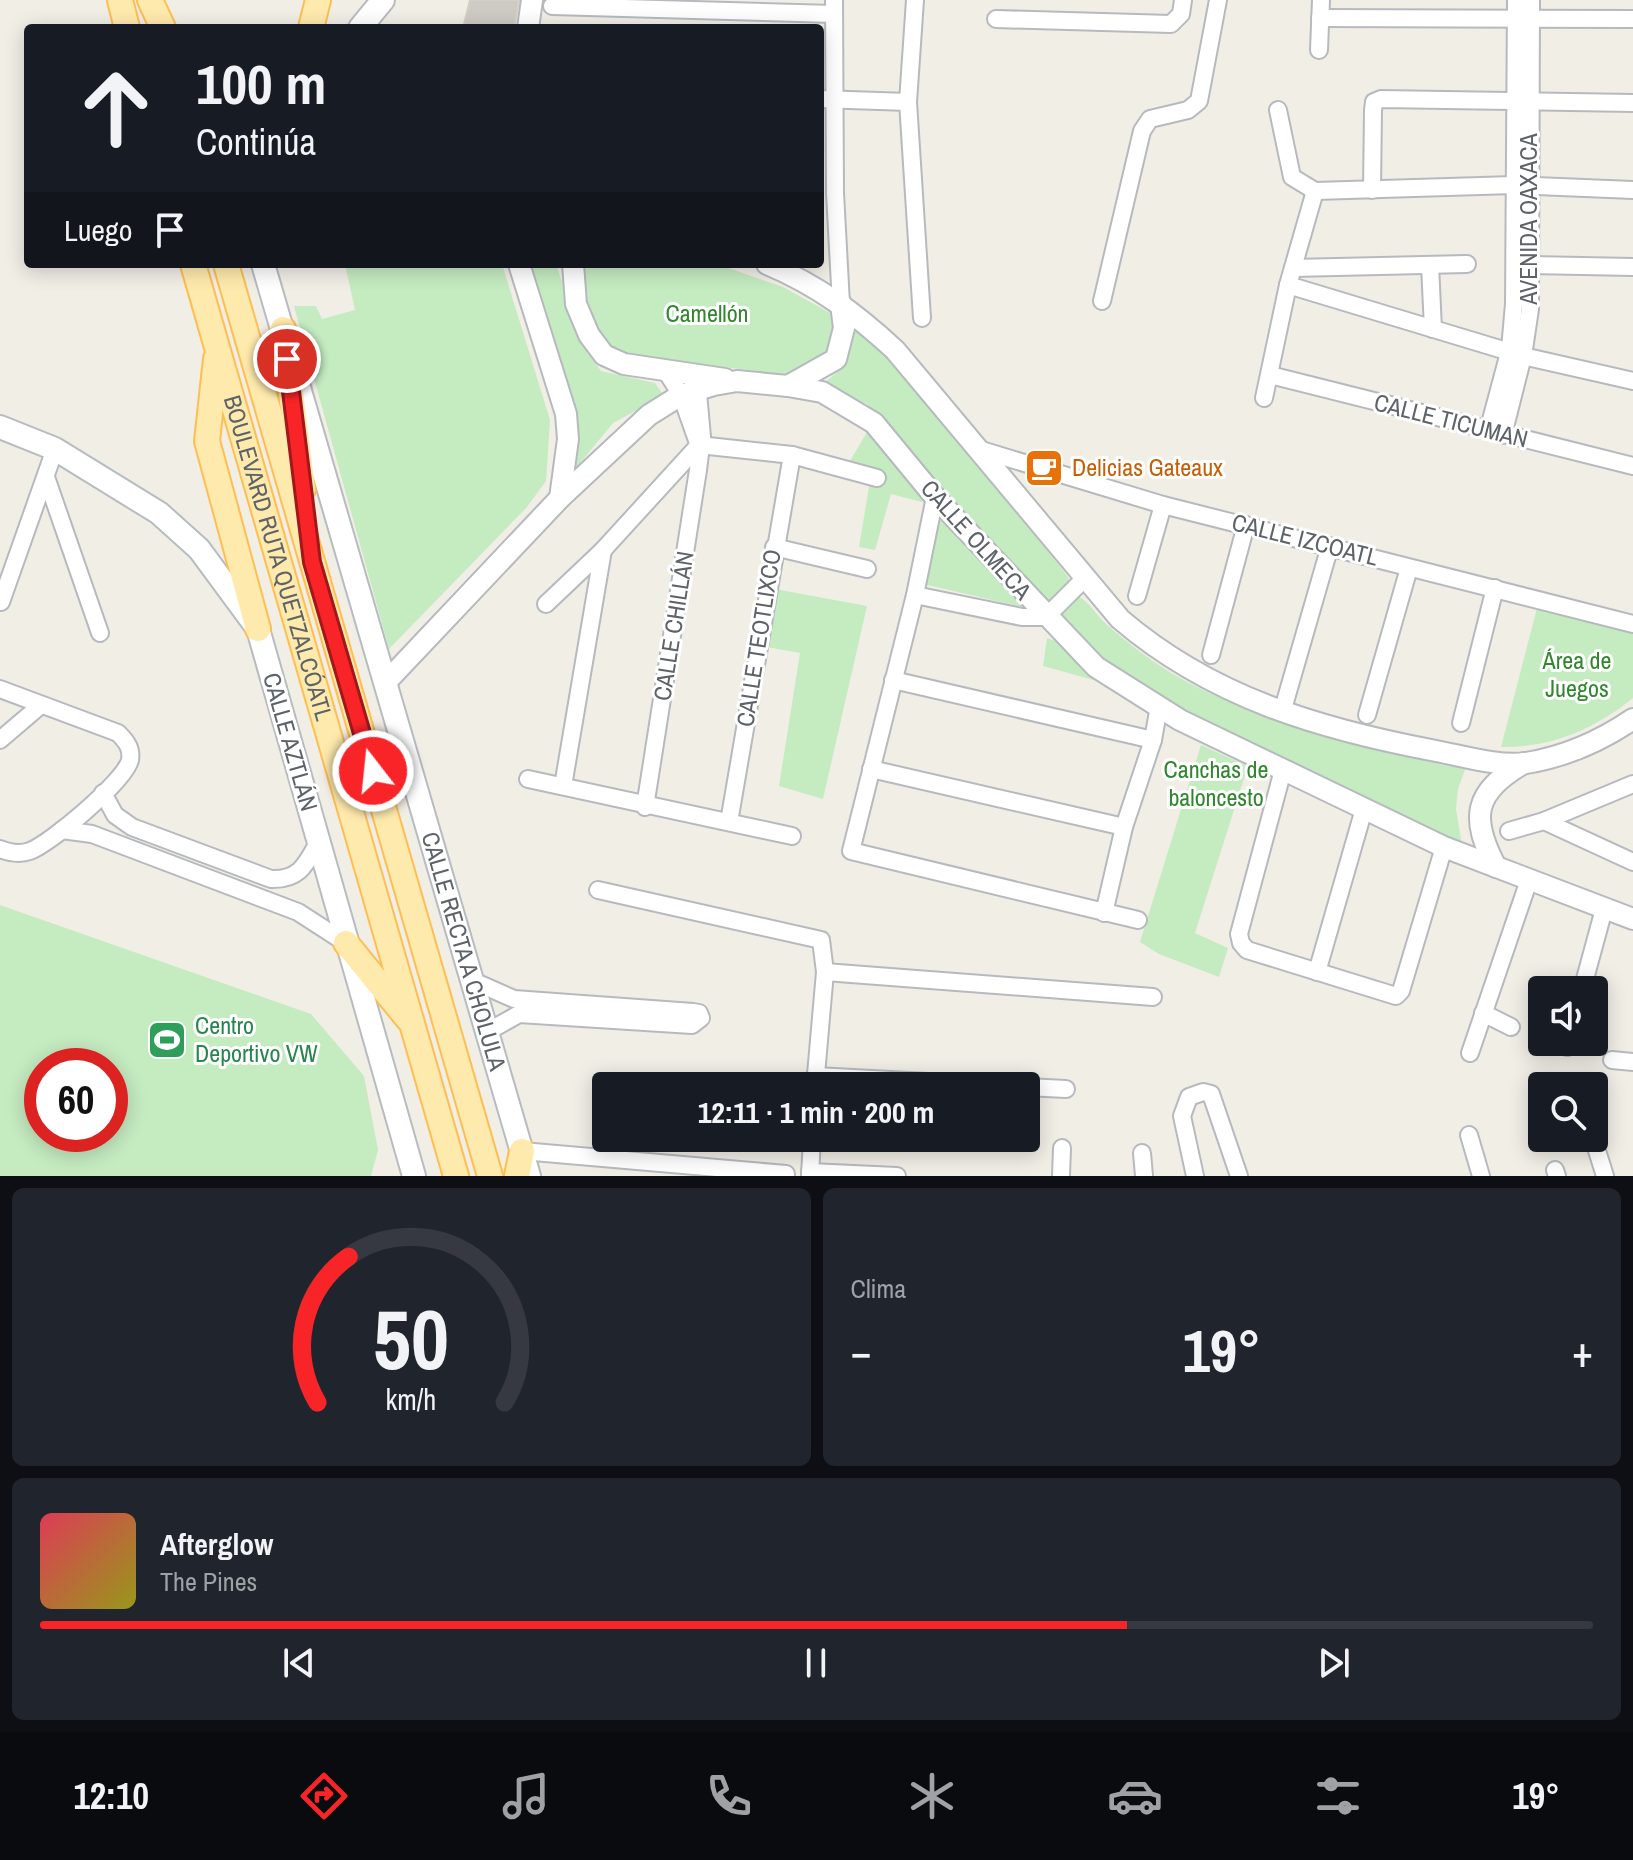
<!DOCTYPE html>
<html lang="es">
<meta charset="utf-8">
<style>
:root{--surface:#171b24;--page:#20242c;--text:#f1f3f6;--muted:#9ea1a6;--line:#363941;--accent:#f92427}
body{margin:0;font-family:"Archivo Narrow",sans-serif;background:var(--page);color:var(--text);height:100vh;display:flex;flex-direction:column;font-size:30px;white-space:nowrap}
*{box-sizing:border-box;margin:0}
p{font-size:26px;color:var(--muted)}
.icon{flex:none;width:44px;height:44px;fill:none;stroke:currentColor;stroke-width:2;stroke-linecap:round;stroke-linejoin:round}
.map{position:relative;height:1176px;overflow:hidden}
.panel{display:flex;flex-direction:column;gap:12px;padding:12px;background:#0d0f14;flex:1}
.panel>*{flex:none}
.top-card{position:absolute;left:24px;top:24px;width:800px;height:244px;border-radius:8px;box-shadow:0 4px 20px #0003;background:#171b24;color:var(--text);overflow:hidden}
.buttons{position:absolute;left:1528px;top:976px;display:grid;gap:16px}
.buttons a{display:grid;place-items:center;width:80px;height:80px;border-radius:8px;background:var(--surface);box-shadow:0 4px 20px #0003;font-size:40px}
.speed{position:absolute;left:24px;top:1048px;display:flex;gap:16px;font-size:40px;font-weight:700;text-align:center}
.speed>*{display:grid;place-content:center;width:104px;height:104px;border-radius:50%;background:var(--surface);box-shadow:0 4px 20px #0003;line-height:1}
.speed .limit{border:12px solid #d22;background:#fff;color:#111}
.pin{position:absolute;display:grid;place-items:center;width:68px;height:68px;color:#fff;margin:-34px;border:4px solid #fff;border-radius:50%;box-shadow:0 2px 8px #0007}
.me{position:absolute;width:88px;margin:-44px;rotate:344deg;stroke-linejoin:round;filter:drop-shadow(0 0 6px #0008)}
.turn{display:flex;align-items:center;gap:28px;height:168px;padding:0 40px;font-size:36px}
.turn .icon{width:104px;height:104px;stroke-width:2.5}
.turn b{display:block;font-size:56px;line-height:68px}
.then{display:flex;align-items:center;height:76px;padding:0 40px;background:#0003;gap:16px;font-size:30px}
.big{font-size:60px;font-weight:700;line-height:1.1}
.panel .tile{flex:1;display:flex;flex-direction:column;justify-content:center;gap:12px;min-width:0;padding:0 28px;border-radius:12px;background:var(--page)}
.panel .dial{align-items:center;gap:0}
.dial svg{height:208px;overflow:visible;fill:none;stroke:var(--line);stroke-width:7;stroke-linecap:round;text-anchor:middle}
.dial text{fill:var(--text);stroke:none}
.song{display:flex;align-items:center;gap:24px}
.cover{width:96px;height:96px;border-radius:12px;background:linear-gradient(135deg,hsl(350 70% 55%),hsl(60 70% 35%))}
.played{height:8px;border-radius:4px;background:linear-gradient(90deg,var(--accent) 70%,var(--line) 70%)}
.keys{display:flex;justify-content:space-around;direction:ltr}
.heat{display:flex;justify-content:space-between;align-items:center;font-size:44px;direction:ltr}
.panel .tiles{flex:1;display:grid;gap:12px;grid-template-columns:1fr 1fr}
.tile:last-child{grid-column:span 2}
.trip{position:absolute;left:592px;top:1072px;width:448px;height:80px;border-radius:8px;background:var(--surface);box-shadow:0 4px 20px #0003;font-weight:700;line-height:80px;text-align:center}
.tabs{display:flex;height:128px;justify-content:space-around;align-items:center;background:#090b0e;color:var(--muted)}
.tabs .icon{width:56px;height:56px}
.tabs .active{color:var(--accent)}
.tabs b{font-size:36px;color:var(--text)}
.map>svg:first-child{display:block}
</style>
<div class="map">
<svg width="1633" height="1176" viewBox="0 0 1633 1176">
<rect width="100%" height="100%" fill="#f1eee6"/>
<g fill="#c5ebc1" fill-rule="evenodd">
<polygon points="345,264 502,264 550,420 546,481 527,507 389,649 294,306 316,306 322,319 355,310"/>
<polygon points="524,264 556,264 584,348 601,371 655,383 664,396 613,423 575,469 573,417"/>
<path d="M 579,264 L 717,264 L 783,287 L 832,314 L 835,349 L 791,375 L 627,356 C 587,336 583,306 579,264 Z"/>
<path d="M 853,330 C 893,344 1033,533 1068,577 L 1072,585 L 1051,606 L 936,485 L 867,404 L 822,384 C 844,369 853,357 853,330 Z"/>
<polygon points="869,429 923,499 922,502 891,494 875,550 859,547 870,481 844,471"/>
<polygon points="942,518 1023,605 1022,607 923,584 938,519"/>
<polygon points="775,589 867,606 823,799 779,786 800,653 767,647"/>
<path d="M 1075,595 C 1089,600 1095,614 1106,624 C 1129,644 1153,663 1180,678 C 1268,727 1369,744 1467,764 L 1458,789 L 1456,809 L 1462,845 L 1221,734 L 1091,659 L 1053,618 Z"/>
<path d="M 1537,608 L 1633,634 L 1633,698 C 1595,729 1551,748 1501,747 Z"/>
<polygon points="1047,638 1061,643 1104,683 1043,666"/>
<polygon points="1201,745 1245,765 1246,772 1195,933 1228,948 1219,977 1159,954 1140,942"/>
<path d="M 0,905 L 311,1014 L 364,1076 L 378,1150 L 371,1176 L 0,1176 ZM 42,1066 L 110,1066 L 110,1134 L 42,1134 Z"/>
</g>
<polygon fill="#cecbc5" stroke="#d7cfc4" stroke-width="2" points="470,0 519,0 514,28 463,28"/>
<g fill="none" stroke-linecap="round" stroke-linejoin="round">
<g stroke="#b6babe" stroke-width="20">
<g id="minor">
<polyline points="834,0 835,193 841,304"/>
<polyline points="915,0 908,102 922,318"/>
<polyline points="552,6 834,14"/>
<polyline points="1320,18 1633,19"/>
<polyline points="996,19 1171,24 1181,14 1183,0"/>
<polyline points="1319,50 1321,0"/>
<polyline points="820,99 908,102"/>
<polyline points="1278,110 1292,177 1315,191 1514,185 1633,190"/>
<polyline points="1372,190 1373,110 1374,102 1381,99 1633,103"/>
<polyline points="1430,265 1433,329"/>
<polyline points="1530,265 1633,267"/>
<polyline points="1293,268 1467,264"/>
<polyline points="1288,285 1523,356 1633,381"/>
<polyline points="1102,301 1142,131 1150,119 1188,110 1199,101 1218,0"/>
<polyline points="664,368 681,395 698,443"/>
<polyline points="1270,375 1633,466"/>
<polyline points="1264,398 1288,285 1315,191"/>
<polyline points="1488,431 1510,349 1514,304 1516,0"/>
<polyline points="1503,435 1523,356 1530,309 1531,0"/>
<polyline points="699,445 792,455 877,478"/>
<polyline points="978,449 1163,505 1633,624"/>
<polyline points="46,477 100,633"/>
<polyline points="935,497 915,595 851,851 1138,920"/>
<polyline points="774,547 867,569"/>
<polyline points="915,595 1022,617 1046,617 1085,578"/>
<polyline points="1137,596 1163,505"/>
<polyline points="1,602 55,449"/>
<polyline points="546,604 603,550 699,445"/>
<polyline points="1211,655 1246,525"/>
<polyline points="893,680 1153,740"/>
<path d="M 0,689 L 118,733 C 126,741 132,748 130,760 C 125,781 51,843 30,851 C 19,855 10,853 0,849"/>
<polyline points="1285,702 1330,546"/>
<polyline points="1367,715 1409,568"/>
<polyline points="1461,723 1495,588"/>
<polyline points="0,740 41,705"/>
<polyline points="871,769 1124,827"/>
<polyline points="1283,770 1239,934 1241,943 1247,950 1396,996 1401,991 1444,847"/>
<polyline points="528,779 792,836"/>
<polyline points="563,786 603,550"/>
<path d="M 103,793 L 115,815 L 132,827 L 271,879 C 300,880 306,864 319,841"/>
<polyline points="645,807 698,470 702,437 697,382"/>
<polyline points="1544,821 1633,862"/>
<polyline points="729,822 792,455"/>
<polyline points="62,830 92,834 298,912 346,943"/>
<polyline points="1509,831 1544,821 1633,784"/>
<polyline points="598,890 821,940 825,972 815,1086"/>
<polyline points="1104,913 1124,827 1153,740 1159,706"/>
<polyline points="825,972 1153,997"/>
<polyline points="1317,972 1364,809"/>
<polyline points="473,981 514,999 693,1012 699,1013 701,1018 692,1025 519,1014 487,1032"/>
<polyline points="1582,990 1604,909"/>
<polyline points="1483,1013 1511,1027"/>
<polyline points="1567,1047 1569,1042"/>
<polyline points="1470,1053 1529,880"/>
<polyline points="1612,1060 1633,1062"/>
<polyline points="815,1076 1004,1086"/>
<polyline points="1026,1087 1066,1089"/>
<polyline points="1469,1135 1481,1176"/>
<polyline points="1593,1138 1605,1176"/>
<polyline points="522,1151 786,1174"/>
<polyline points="1142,1153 1144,1176"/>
<polyline points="1555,1170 1557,1176"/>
<polyline points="810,1172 897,1176"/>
<polyline points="810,1176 812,1138"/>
<polyline points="1061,1176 1062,1148"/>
<polyline points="1195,1176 1182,1116 1189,1097 1203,1092 1211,1094 1239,1176"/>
</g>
</g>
<g stroke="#b6babe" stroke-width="24">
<g id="tertiary">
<polyline points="528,28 532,0"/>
<polyline points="519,264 566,414 568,439 560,498"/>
<polyline points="573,264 576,304 589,335 604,355 624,364 725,379"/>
<path d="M 767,264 C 817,285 855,313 895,350 L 1120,619 C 1211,697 1319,729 1436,751 C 1463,756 1499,767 1526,763 C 1564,757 1602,740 1633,719"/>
<polyline points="788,386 836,359 844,328 841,304"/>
<polyline points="387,681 560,498 649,415 681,395 714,385 737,381 788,386 822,392 874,423 935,497 1096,667 1180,720 1444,847 1633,919"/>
<path d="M 1496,867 C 1470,818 1473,792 1524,763"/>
</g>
</g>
<g stroke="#b7bcc1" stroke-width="26">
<g id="secondary">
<polyline points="360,28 383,0"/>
<path id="s1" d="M 263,264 L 529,1176"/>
<polyline points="0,427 55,449 159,513 199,549 258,629 414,1176"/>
</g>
</g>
<g stroke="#ffbe52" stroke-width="28">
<g id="primary">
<polyline points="120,0 127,28"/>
<polyline points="150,0 163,28"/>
<polyline points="311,28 318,0"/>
<path id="s2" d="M 193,264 L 456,1176"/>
<polyline points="226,264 490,1176"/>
<polyline points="283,329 303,489"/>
<polyline points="216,359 207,441 258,629"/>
<polyline points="346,943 408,1019"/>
<polyline points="517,1176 522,1151"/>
</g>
</g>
<use href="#minor" stroke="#fff" stroke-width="16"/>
<use href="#tertiary" stroke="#fff" stroke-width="20"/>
<use href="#secondary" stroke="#fff" stroke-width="22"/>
<use href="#primary" stroke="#ffeaad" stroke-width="24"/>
</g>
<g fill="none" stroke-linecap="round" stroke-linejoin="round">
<g stroke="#a21719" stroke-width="20">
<polyline id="route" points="287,359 312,562 373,771"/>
</g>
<use href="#route" stroke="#f92427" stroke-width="14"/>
</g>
<defs>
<g id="cafe-square" transform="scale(2)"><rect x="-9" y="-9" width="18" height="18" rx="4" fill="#e8710a" stroke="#fff"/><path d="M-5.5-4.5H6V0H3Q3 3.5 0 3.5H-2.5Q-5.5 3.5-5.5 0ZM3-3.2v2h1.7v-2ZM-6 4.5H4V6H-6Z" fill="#fff"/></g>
<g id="stadium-square" transform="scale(2)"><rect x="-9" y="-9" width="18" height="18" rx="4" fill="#2e9e5b" stroke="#fff"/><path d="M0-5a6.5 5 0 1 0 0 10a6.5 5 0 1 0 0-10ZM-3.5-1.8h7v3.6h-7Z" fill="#fff"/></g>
</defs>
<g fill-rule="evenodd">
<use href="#cafe-square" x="1044" y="468"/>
<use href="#stadium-square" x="167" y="1040"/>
</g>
<g text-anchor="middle" stroke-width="6" stroke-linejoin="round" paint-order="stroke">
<g font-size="24" fill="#5d6368" stroke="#fff">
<text transform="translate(1529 219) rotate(-90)" y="8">AVENIDA OAXACA</text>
<text transform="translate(1451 421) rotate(14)" y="8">CALLE TICUMAN</text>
<text transform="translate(976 540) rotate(48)" y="8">CALLE OLMECA</text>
<text transform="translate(1305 540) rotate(14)" y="8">CALLE IZCOATL</text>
<text dy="8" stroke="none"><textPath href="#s2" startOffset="306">BOULEVARD RUTA QUETZALCÓATL</textPath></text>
<text transform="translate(674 626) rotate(-81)" y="8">CALLE CHILLÁN</text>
<text transform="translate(759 638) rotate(-81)" y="8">CALLE TEOTLIXCO</text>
<text transform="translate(290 742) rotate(74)" y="8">CALLE AZTLÁN</text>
<text dy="8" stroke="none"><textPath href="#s1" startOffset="716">CALLE RECTA A CHOLULA</textPath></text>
</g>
<g font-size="24" fill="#31872d" stroke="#fff">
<text x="707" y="322">Camellón</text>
<text x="1577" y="669">Área de<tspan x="1577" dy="28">Juegos</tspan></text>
<text x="1216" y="778">Canchas de<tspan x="1216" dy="28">baloncesto</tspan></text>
</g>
<g font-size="24" fill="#c56008" stroke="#fff" text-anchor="start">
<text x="1072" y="476">Delicias Gateaux</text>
</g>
<g font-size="24" fill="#27864d" stroke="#fff" text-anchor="start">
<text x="195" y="1034">Centro<tspan x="195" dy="28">Deportivo VW</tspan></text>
</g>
</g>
</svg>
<div class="buttons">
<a><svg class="icon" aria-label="sound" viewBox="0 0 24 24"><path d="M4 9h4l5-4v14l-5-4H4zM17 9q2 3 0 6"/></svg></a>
<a><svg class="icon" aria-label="search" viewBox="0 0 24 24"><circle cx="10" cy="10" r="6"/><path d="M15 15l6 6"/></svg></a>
</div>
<div class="speed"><div class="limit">60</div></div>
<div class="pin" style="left:287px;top:359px;background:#d93025"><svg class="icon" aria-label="arrive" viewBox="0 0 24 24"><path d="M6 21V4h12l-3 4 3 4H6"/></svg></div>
<svg class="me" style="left:373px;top:771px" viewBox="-20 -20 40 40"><circle r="17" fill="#f92427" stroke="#fff" stroke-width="3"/><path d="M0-11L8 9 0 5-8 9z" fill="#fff"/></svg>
<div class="trip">12:11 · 1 min · 200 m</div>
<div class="top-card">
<div class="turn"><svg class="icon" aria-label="ahead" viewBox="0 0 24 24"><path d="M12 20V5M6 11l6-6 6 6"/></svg><div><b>100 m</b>Continúa</div></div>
<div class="then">Luego<svg class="icon" aria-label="arrive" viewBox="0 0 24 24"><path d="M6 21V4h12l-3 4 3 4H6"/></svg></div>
</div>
</div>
<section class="panel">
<div class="tiles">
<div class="tile dial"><svg viewBox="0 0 100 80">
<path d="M14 69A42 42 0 1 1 86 69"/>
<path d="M14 69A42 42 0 0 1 26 13" stroke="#f92427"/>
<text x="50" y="56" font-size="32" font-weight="700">50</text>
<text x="50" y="72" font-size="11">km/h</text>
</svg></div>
<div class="tile"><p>Clima</p>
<div class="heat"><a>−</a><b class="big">19°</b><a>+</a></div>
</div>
<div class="tile">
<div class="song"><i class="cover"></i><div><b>Afterglow</b><p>The Pines</p></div></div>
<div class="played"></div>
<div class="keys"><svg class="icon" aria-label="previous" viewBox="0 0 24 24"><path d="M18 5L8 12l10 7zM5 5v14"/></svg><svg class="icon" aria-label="pause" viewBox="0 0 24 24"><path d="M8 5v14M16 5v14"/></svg><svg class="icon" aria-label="next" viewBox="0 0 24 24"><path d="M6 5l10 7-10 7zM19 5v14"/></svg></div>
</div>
</div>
</section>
<nav class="tabs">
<b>12:10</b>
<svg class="icon active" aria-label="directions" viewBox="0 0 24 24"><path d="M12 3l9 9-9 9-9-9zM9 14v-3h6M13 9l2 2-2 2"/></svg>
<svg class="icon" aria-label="music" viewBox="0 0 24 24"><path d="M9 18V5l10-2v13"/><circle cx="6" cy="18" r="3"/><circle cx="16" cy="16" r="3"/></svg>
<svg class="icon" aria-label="phone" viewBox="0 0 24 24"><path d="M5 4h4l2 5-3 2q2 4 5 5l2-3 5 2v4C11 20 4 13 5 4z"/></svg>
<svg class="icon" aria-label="climate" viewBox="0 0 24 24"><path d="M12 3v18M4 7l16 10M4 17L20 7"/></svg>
<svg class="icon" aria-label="car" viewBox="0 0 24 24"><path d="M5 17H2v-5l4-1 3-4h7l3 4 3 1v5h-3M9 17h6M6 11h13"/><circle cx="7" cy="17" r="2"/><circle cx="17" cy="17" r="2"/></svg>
<svg class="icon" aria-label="filters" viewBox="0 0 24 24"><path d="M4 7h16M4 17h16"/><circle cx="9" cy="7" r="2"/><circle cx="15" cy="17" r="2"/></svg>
<b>19°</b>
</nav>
